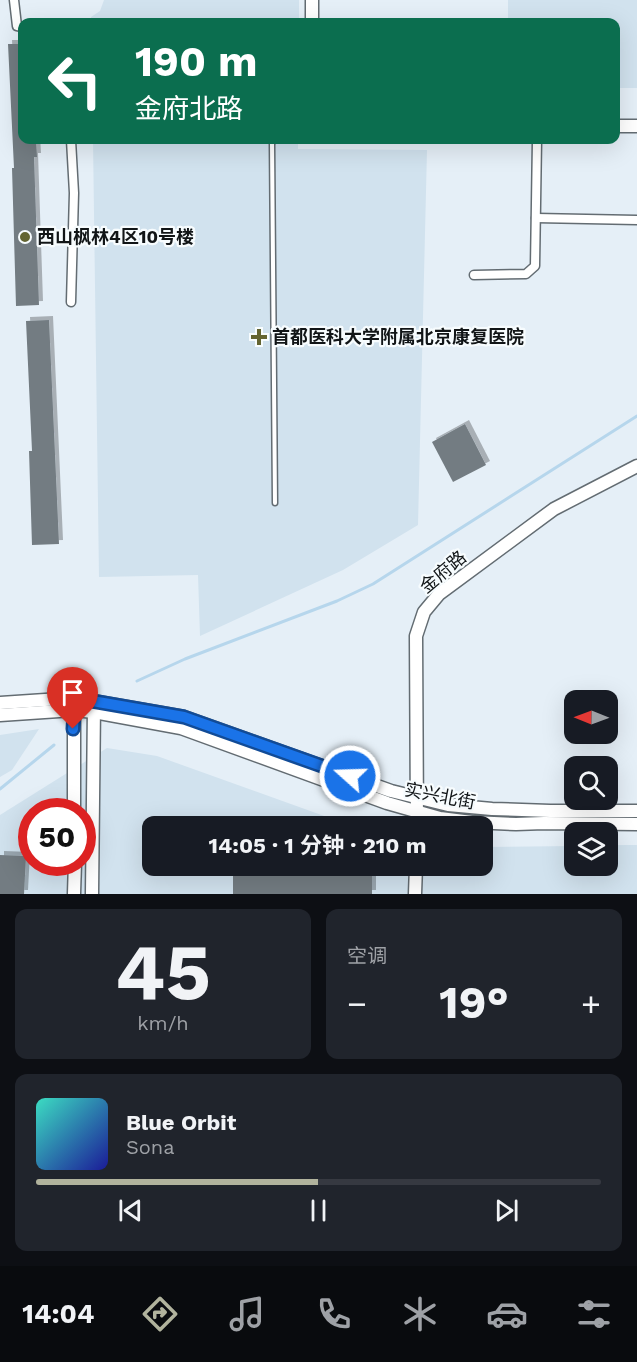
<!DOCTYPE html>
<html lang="zh">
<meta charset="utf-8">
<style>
:root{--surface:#171b24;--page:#20242c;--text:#f1f3f6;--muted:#9ea1a6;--line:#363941;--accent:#b1b39d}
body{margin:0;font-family:"Work Sans","Noto Sans SC",sans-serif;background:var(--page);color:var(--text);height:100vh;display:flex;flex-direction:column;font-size:22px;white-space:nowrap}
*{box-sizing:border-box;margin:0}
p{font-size:20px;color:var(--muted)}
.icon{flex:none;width:33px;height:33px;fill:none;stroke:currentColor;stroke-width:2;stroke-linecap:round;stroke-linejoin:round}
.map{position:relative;height:894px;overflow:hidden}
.drawer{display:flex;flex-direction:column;gap:15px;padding:15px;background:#0d0f14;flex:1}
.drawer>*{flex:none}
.guide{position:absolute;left:18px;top:18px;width:602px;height:126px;border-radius:12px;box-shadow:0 6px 24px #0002;background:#0b6e4f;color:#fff;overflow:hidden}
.needle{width:39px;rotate:271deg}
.buttons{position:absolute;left:564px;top:690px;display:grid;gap:12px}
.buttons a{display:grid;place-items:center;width:54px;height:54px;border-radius:12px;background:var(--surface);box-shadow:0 6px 24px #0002;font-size:30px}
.speed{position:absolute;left:18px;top:798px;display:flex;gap:12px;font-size:30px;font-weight:700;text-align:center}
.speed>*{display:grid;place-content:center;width:78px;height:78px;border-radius:50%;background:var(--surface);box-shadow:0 6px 24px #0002;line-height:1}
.speed .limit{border:9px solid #d22;background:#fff;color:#111}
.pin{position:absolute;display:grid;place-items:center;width:51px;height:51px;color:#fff;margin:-62px -26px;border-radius:50% 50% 50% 0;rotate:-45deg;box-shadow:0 0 6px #0007}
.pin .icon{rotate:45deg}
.me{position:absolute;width:66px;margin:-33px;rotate:290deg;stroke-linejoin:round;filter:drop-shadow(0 0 4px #0008)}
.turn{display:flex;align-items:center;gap:21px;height:126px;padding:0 18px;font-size:27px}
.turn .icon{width:78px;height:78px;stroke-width:2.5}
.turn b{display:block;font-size:42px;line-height:51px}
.big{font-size:45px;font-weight:700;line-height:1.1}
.drawer .tile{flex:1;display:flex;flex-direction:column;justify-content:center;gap:9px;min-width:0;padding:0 21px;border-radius:12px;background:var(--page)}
.drawer .dial{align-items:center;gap:0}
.dial b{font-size:78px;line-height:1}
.song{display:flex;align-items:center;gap:18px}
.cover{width:72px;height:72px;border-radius:9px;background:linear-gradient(135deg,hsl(170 70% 55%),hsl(240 70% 35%))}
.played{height:6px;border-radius:3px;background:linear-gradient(90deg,var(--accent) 50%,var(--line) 50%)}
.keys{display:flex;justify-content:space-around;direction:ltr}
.heat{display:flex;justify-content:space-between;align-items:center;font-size:33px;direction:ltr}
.drawer .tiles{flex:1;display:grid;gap:15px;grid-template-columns:1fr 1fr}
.tile:last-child{grid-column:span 2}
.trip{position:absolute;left:142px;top:816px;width:351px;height:60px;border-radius:12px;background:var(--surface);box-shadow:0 6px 24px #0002;font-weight:700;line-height:60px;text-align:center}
.dock{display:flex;height:96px;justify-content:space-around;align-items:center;background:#090b0e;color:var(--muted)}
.dock .icon{width:42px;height:42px}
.dock .current{color:var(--accent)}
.dock b{font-size:27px;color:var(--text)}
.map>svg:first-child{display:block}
</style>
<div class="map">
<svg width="637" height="894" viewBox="0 0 637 894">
<defs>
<filter id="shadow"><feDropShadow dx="4" dy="-4" stdDeviation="0" flood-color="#0004"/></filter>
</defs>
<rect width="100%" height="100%" fill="#e5eff7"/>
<g fill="#d1e2ee" fill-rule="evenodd">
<polygon points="104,0 299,0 299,22 91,22 91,17 100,11"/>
<polygon points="508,0 637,0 637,88 615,88 615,22 508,22"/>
<polygon points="93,140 298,140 298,149 427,150 418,525 343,570 200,636 198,575 99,577"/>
<polygon points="39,729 12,770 0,777 0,735"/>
<path d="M 107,748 L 157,756 L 352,826 L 153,826 L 153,866 L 483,866 L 483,847 L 574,846 L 574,866 L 608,866 L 608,845 L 637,845 L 637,894 L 0,894 L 0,815 ZM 32,812 L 82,812 L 82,862 L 32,862 Z"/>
</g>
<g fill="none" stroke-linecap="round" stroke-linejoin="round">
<g stroke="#b6d6ec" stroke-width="3">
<polyline points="137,681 185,659 337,601 373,584 637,416"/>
<polyline points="0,789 54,745"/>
</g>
</g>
<g fill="#737c82" filter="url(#shadow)">
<polygon points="8,44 22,44 22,140 36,140 37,157 34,157 39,305 16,306 12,168 14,168"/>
<polygon points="49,320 59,544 32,545 29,451 32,451 26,321"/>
<polygon points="465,424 486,465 453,482 432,442"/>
<polygon points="0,855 26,856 24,894 0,894"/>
<rect x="233" y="870" width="139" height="24"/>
</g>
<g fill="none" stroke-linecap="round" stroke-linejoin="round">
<g stroke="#636c72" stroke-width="7">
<polyline id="lane" points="275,140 272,143 275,503"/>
</g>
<g stroke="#636c72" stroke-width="11">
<g id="street">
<polyline points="14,0 17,26 22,27"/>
<polyline points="71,140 74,193 71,302"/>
<polyline points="536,218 637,220"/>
<polyline points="474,275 526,274 535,266 537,140"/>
</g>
</g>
<g stroke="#636c72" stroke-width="15">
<g id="secondary">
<polyline points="312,22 312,0"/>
<polyline points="615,126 637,126"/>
<polyline points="0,703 75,698 184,717 391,791 448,805 492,809 550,811 637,811"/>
<polyline points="0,715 74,710 94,712 181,728 387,803 440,818 472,822 516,824 544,823 637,824"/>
<polyline points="74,812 74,705"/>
<polyline points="417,826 416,636 424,612 439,594 554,509 637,466"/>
<polyline points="74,894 75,862"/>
<polyline points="92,894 94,705"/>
<polyline points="415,894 416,866"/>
</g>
</g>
<use href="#lane" stroke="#fff" stroke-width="4"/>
<use href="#street" stroke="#fff" stroke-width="8"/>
<use href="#secondary" stroke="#fff" stroke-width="12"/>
</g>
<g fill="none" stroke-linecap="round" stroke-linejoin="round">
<g stroke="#114b97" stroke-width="15">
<polyline id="route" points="73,729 75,698 184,717 350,776"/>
</g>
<use href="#route" stroke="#1a73e8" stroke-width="10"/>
</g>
<g fill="#636431" stroke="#f7fcfe" stroke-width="2">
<circle cx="25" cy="237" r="6"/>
<path d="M256 328h6v6h6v6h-6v6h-6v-6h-6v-6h6z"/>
</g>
<g text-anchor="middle" stroke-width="4.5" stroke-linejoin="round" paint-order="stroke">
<g font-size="18" font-weight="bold" fill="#111517" stroke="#f7fcfe" text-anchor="start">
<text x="37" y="243">西山枫林4区10号楼</text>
<text x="272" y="343">首都医科大学附属北京康复医院</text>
</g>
<g font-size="18" fill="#111517" stroke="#f7fcfe">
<text transform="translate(443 572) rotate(-40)" y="6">金府路</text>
<text transform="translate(440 796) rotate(11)" y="6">实兴北街</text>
</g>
</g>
</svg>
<div class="buttons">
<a><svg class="needle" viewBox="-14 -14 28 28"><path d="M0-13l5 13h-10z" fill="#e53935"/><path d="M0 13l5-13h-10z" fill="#9ea1a6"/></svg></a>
<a><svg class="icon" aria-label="search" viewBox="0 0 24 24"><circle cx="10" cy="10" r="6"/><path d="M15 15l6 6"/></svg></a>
<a><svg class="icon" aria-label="layers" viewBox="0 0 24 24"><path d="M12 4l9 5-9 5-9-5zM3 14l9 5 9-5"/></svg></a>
</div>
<div class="speed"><div class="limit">50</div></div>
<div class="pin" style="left:73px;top:729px;background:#d93025"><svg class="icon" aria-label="arrive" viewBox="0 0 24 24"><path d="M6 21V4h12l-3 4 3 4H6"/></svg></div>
<svg class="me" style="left:350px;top:776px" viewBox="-20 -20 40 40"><circle r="17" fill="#1a73e8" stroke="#fff" stroke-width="3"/><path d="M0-11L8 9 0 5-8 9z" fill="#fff"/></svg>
<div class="trip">14:05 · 1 分钟 · 210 m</div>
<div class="guide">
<div class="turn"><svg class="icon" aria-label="left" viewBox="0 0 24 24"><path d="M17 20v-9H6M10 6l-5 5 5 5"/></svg><div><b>190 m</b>金府北路</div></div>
</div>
</div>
<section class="drawer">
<div class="tiles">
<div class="tile dial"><b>45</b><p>km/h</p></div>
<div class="tile"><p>空调</p>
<div class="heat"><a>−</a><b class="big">19°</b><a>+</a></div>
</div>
<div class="tile">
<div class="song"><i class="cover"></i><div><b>Blue Orbit</b><p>Sona</p></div></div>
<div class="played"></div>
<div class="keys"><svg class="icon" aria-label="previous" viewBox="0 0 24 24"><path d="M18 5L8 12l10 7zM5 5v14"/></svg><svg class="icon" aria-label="pause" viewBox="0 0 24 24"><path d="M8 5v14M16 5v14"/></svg><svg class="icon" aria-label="next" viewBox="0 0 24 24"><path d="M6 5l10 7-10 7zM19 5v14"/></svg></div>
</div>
</div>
</section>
<nav class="dock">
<b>14:04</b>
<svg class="icon current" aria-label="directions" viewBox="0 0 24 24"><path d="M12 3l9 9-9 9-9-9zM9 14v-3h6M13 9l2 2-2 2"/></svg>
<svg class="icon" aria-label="music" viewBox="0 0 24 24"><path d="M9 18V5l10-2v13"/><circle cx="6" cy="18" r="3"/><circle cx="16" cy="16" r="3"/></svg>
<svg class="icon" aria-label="phone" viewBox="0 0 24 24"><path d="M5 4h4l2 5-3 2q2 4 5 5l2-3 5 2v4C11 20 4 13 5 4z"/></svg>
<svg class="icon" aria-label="climate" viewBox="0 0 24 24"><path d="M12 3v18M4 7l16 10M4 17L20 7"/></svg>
<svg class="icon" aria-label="car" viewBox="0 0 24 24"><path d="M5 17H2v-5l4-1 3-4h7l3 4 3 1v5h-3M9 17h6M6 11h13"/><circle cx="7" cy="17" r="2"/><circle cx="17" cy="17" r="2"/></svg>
<svg class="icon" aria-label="filters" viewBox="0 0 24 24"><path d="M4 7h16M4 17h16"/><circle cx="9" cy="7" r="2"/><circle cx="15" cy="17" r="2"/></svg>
</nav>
